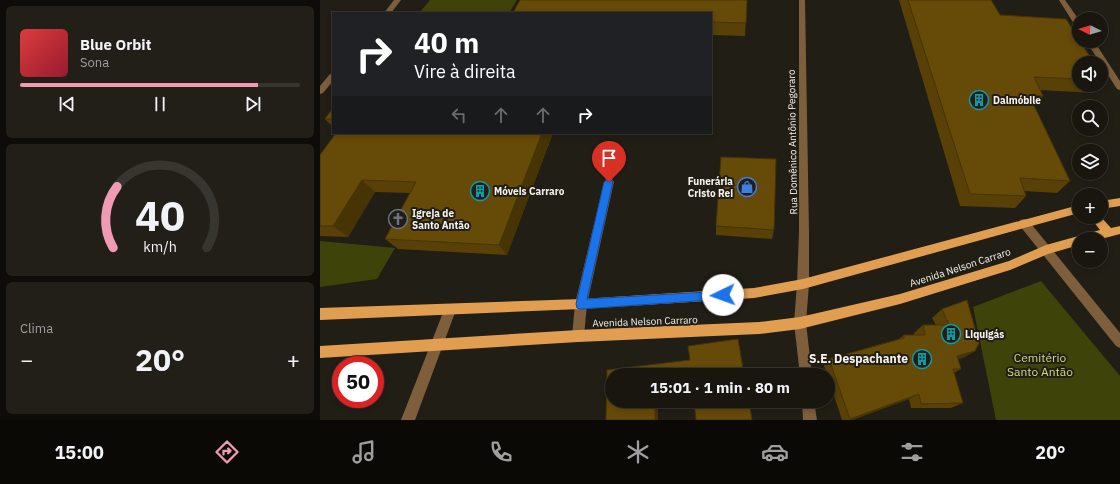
<!DOCTYPE html>
<html lang="pt">
<meta charset="utf-8">
<style>
:root{--surface:#191610;--page:#221f19;--text:#f1f3f6;--muted:#9f9f9f;--line:#373530;--accent:#f19ab4}
body{margin:0;font-family:"IBM Plex Sans",sans-serif;background:var(--page);color:var(--text);height:100vh;display:flex;flex-direction:column;font-size:15px;white-space:nowrap}
*{box-sizing:border-box;margin:0}
p{font-size:13px;color:var(--muted)}
.icon{flex:none;width:22px;height:22px;fill:none;stroke:currentColor;stroke-width:2;stroke-linecap:round;stroke-linejoin:round}
.map{position:relative;flex:1;overflow:hidden}
.sheet{display:flex;flex-direction:column;gap:6px;padding:6px;background:#0e0c09;width:320px}
.sheet>*{flex:none}
.top-card{position:absolute;left:12px;top:12px;width:380px;height:122px;border-radius:0px;box-shadow:0 2px 6px #0003,0 0 0 1px var(--line);background:#202124;color:#fff;overflow:hidden}
.needle{width:26px;rotate:275deg}
.buttons{position:absolute;left:752px;top:12px;display:grid;gap:8px}
.buttons a{display:grid;place-items:center;width:36px;height:36px;border-radius:50%;background:var(--surface);box-shadow:0 2px 6px #0003,0 0 0 1px var(--line);font-size:20px}
.speed{position:absolute;left:12px;top:356px;display:flex;gap:8px;font-size:20px;font-weight:700;text-align:center}
.speed>*{display:grid;place-content:center;width:52px;height:52px;border-radius:50%;background:var(--surface);box-shadow:0 2px 6px #0003,0 0 0 1px var(--line);line-height:1}
.speed .limit{border:6px solid #d22;background:#fff;color:#111}
.pin{position:absolute;display:grid;place-items:center;width:34px;height:34px;color:#fff;margin:-41px -17px;border-radius:50% 50% 50% 0;rotate:-45deg;box-shadow:0 0 4px #0007}
.pin .icon{rotate:45deg}
.me{position:absolute;width:44px;margin:-22px;rotate:267deg;stroke-linejoin:round;filter:drop-shadow(0 0 3px #0008)}
.turn{display:flex;align-items:center;gap:14px;height:84px;padding:0 16px;font-size:18px}
.turn .icon{width:52px;height:52px;stroke-width:2.5}
.turn b{display:block;font-size:28px;line-height:34px}
.lanes{display:flex;align-items:center;height:38px;padding:0 16px;background:#0003;justify-content:center;gap:20px;direction:ltr}
.lanes .off{opacity:.35}
.big{font-size:30px;font-weight:700;line-height:1.1}
.sheet .card{flex:1;display:flex;flex-direction:column;justify-content:center;gap:6px;min-width:0;padding:0 14px;border-radius:6px;background:var(--page)}
.sheet .dial{align-items:center;gap:0}
.dial svg{height:104px;overflow:visible;fill:none;stroke:var(--line);stroke-width:7;stroke-linecap:round;text-anchor:middle}
.dial text{fill:var(--text);stroke:none}
.song{display:flex;align-items:center;gap:12px}
.cover{width:48px;height:48px;border-radius:6px;background:linear-gradient(135deg,hsl(0 70% 55%),hsl(350 70% 35%))}
.played{height:4px;border-radius:2px;background:linear-gradient(90deg,var(--accent) 85%,var(--line) 85%)}
.keys{display:flex;justify-content:space-around;direction:ltr}
.heat{display:flex;justify-content:space-between;align-items:center;font-size:22px;direction:ltr}
.trip{position:absolute;left:285px;top:368px;width:230px;height:40px;border-radius:20px;background:var(--surface);box-shadow:0 2px 6px #0003,0 0 0 1px var(--line);font-weight:700;line-height:40px;text-align:center}
.menu{display:flex;height:64px;justify-content:space-around;align-items:center;background:#0a0906;color:var(--muted)}
.menu .icon{width:28px;height:28px}
.menu .on{color:var(--accent)}
.menu b{font-size:18px;color:var(--text)}
main{display:flex;flex:1;min-height:0}
.map>svg:first-child{display:block}
</style>
<main>
<section class="sheet">
<div class="card">
<div class="song"><i class="cover"></i><div><b>Blue Orbit</b><p>Sona</p></div></div>
<div class="played"></div>
<div class="keys"><svg class="icon" aria-label="previous" viewBox="0 0 24 24"><path d="M18 5L8 12l10 7zM5 5v14"/></svg><svg class="icon" aria-label="pause" viewBox="0 0 24 24"><path d="M8 5v14M16 5v14"/></svg><svg class="icon" aria-label="next" viewBox="0 0 24 24"><path d="M6 5l10 7-10 7zM19 5v14"/></svg></div>
</div>
<div class="card dial"><svg viewBox="0 0 100 80">
<path d="M14 69A42 42 0 1 1 86 69"/>
<path d="M14 69A42 42 0 0 1 17 22" stroke="#f19ab4"/>
<text x="50" y="56" font-size="32" font-weight="700">40</text>
<text x="50" y="72" font-size="11">km/h</text>
</svg></div>
<div class="card"><p>Clima</p>
<div class="heat"><a>−</a><b class="big">20°</b><a>+</a></div>
</div>
</section>
<div class="map">
<svg width="800" height="420" viewBox="0 0 800 420">
<rect width="100%" height="100%" fill="#211e16"/>
<g fill="#3e4309">
<polygon points="110,0 197,0 189,13 99,13"/>
<polygon points="0,241 75,248 57,279 0,287"/>
<polygon points="721,281 800,376 800,420 676,420 653,307"/>
</g>
<g fill="none" stroke-linecap="round" stroke-linejoin="round">
<g fill="#7e5e3b" fill-rule="evenodd">
<polygon points="74,0 81,0 71,13 64,13"/>
<polygon points="479,0 485,0 489,232 489,284 486,323 492,375 480,375 474,323 477,284 479,232"/>
<polygon points="739,0 745,0 759,20 759,27 756,27"/>
<polygon points="766,41 774,41 800,81 800,90 797,89"/>
<polygon points="13,73 13,81 3,93 0,94 0,86 10,74"/>
<polygon points="289,178 292,179 294,182 267,304 264,336 262,340 258,342 254,340 252,336 255,304 284,182 286,179"/>
<polygon points="704,219 708,220 800,333 800,348 796,346 700,226 699,223 700,220"/>
<polygon points="130,304 134,306 136,310 95,420 81,420 124,310 126,306"/>
<polygon points="482,401 494,401 497,420 483,420"/>
</g>
<g fill="#e19e51" fill-rule="evenodd">
<polygon points="800,198 800,206 781,209 781,201"/>
<polygon points="759,205 759,213 483,289 434,298 261,309 0,320 0,308 261,299 434,288 483,279"/>
<polygon points="770,217 781,217 791,228 800,226 800,234 781,239 759,239 759,245 728,254 690,270 580,304 480,329 439,334 258,342 0,358 0,346 258,330 439,322 480,317 580,294 689,261 726,245 780,230"/>
</g>
</g>
<g fill="#584006">
<polygon points="427,0 425,36 391,35 391,13"/>
<polygon points="579,0 671,0 680,15 759,63 759,85 781,85 773,93 720,90 723,96 714,106 750,181 737,193 704,191 706,196 695,208 640,206"/>
<polygon points="781,80 785,80 781,85"/>
<polygon points="13,108 13,127 5,119"/>
<polygon points="13,133 233,133 187,255 78,249 65,239 90,193 55,192 28,237 0,236 0,155 15,135"/>
<polygon points="396,226 454,230 452,239 396,235"/>
<polygon points="622,309 655,351 643,358 638,359 641,369 634,373 643,403 631,408 591,408 589,399 532,420 522,420 508,377 508,375 507,375 504,366 509,359 579,339 584,335 594,335 594,333 603,325 616,325 612,318"/>
<polygon points="287,370 292,401 350,401 337,403 338,420 286,420"/>
</g>
<g fill="#473405">
<polygon points="222,133 233,133 187,255 179,245"/>
<polygon points="42,180 55,192 28,237 13,226"/>
<polygon points="655,351 643,358 626,363 637,356"/>
<polygon points="599,394 589,399 532,420 528,420"/>
<polygon points="335,401 336,401 337,403 338,420 335,420"/>
</g>
<g fill="#664a07" stroke="#473405">
<polygon points="200,0 427,0 426,23 391,22 391,13 193,13"/>
<polygon points="588,0 671,0 680,15 746,19 759,39 759,41 760,41 774,63 759,63 759,79 714,77 723,96 709,95 750,181 700,178 706,196 650,194"/>
<polygon points="781,74 785,80 781,80"/>
<polygon points="13,108 13,119 5,119"/>
<polygon points="16,133 222,133 179,245 65,239 96,182 42,180 13,226 0,226 0,155"/>
<polygon points="401,157 456,159 454,230 396,226"/>
<polygon points="647,300 659,343 655,351 637,356 641,369 633,369 643,403 601,404 599,394 530,419 509,359 584,338 584,335 605,335 603,325 629,325 622,309"/>
<polygon points="418,339 424,375 292,375 292,401 335,401 335,420 286,420 287,370 370,360 368,346"/>
<polygon points="374,401 429,401 432,420 376,420"/>
</g>
<polygon fill="#1a73e8" stroke="#114b97" points="289,178 293,182 267,299 403,291 406,292 408,295 406,299 261,309 257,308 256,304 284,182"/>
<defs>
<g id="building-ring" transform="scale(1)"><circle r="9.5" fill="#211e16" stroke="#0f9aa8" stroke-width="1.5"/><path d="M-4-6H4V6H1V3H-1V6H-4ZM-2.5-4.3h1.7v1.8h-1.7ZM.8-4.3h1.7v1.8H.8ZM-2.5-1h1.7V.8h-1.7ZM.8-1h1.7V.8H.8Z" fill="#0f9aa8"/></g>
<g id="shop-ring" transform="scale(1)"><circle r="9.5" fill="#211e16" stroke="#3f7fe0" stroke-width="1.5"/><path d="M-5-2.5h2.3a2.7 3.5 0 0 1 5.4 0H5L5.5 6h-11ZM-1.5-2.5h3a1.5 2.3 0 0 0-3 0Z" fill="#3f7fe0"/></g>
<g id="church-ring" transform="scale(1)"><circle r="9.5" fill="#211e16" stroke="#6b7280" stroke-width="1.5"/><path d="M-1.2-6h2.4v3.5h3.3v2.4h-3.3V6h-2.4V-.1h-3.3v-2.4h3.3Z" fill="#6b7280"/></g>
</defs>
<g fill-rule="evenodd">
<use href="#building-ring" x="659" y="100"/>
<use href="#shop-ring" x="427" y="187"/>
<use href="#building-ring" x="160" y="191"/>
<use href="#church-ring" x="78" y="219"/>
<use href="#building-ring" x="631" y="334"/>
<use href="#building-ring" x="602" y="359"/>
</g>
<g text-anchor="middle" stroke-width="4" stroke-linejoin="round" paint-order="stroke">
<g font-size="10" font-weight="bold" fill="#f7f4ef" stroke="#211e16" text-anchor="start">
<text x="673" y="104">Dalmóbile</text>
<text x="413" y="185" text-anchor="end">Funerária<tspan x="413" dy="12">Cristo Rei</tspan></text>
<text x="174" y="195">Móveis Carraro</text>
<text x="92" y="217">Igreja de<tspan x="92" dy="12">Santo Antão</tspan></text>
<text x="645" y="338">Liquigás</text>
</g>
<g font-size="10" fill="#f7f4ef" stroke="#211e16">
<text transform="translate(472 142) rotate(-91)" y="4">Rua Domênico Antônio Pegoraro</text>
<text transform="translate(640 267) rotate(-18)" y="4">Avenida Nelson Carraro</text>
<text transform="translate(325 321) rotate(-2)" y="4">Avenida Nelson Carraro</text>
</g>
<g font-size="12" fill="#d3dd82" stroke="#211e16">
<text x="720" y="362">Cemitério<tspan x="720" dy="14">Santo Antão</tspan></text>
</g>
<g font-size="12" font-weight="bold" fill="#f7f4ef" stroke="#211e16" text-anchor="end">
<text x="588" y="363">S.E. Despachante</text>
</g>
</g>
</svg>
<div class="buttons">
<a><svg class="needle" viewBox="-14 -14 28 28"><path d="M0-13l5 13h-10z" fill="#e53935"/><path d="M0 13l5-13h-10z" fill="#9f9f9f"/></svg></a>
<a><svg class="icon" aria-label="sound" viewBox="0 0 24 24"><path d="M4 9h4l5-4v14l-5-4H4zM17 9q2 3 0 6"/></svg></a>
<a><svg class="icon" aria-label="search" viewBox="0 0 24 24"><circle cx="10" cy="10" r="6"/><path d="M15 15l6 6"/></svg></a>
<a><svg class="icon" aria-label="layers" viewBox="0 0 24 24"><path d="M12 4l9 5-9 5-9-5zM3 14l9 5 9-5"/></svg></a>
<a>+</a>
<a>−</a>
</div>
<div class="speed"><div class="limit">50</div></div>
<div class="pin" style="left:289px;top:182px;background:#d93025"><svg class="icon" aria-label="arrive" viewBox="0 0 24 24"><path d="M6 21V4h12l-3 4 3 4H6"/></svg></div>
<svg class="me" style="left:403px;top:295px" viewBox="-20 -20 40 40"><circle r="19" fill="#fff"/><path d="M0-13L10 11 0 6-10 11z" fill="#1a73e8"/></svg>
<div class="trip">15:01 · 1 min · 80 m</div>
<div class="top-card">
<div class="turn"><svg class="icon" aria-label="right" viewBox="0 0 24 24"><path d="M7 20v-9h11M14 6l5 5-5 5"/></svg><div><b>40 m</b>Vire à direita</div></div>
<div class="lanes"><svg class="icon off" aria-label="left" viewBox="0 0 24 24"><path d="M17 20v-9H6M10 6l-5 5 5 5"/></svg><svg class="icon off" aria-label="ahead" viewBox="0 0 24 24"><path d="M12 20V5M6 11l6-6 6 6"/></svg><svg class="icon off" aria-label="ahead" viewBox="0 0 24 24"><path d="M12 20V5M6 11l6-6 6 6"/></svg><svg class="icon" aria-label="right" viewBox="0 0 24 24"><path d="M7 20v-9h11M14 6l5 5-5 5"/></svg></div>
</div>
</div>
</main>
<nav class="menu">
<b>15:00</b>
<svg class="icon on" aria-label="directions" viewBox="0 0 24 24"><path d="M12 3l9 9-9 9-9-9zM9 14v-3h6M13 9l2 2-2 2"/></svg>
<svg class="icon" aria-label="music" viewBox="0 0 24 24"><path d="M9 18V5l10-2v13"/><circle cx="6" cy="18" r="3"/><circle cx="16" cy="16" r="3"/></svg>
<svg class="icon" aria-label="phone" viewBox="0 0 24 24"><path d="M5 4h4l2 5-3 2q2 4 5 5l2-3 5 2v4C11 20 4 13 5 4z"/></svg>
<svg class="icon" aria-label="climate" viewBox="0 0 24 24"><path d="M12 3v18M4 7l16 10M4 17L20 7"/></svg>
<svg class="icon" aria-label="car" viewBox="0 0 24 24"><path d="M5 17H2v-5l4-1 3-4h7l3 4 3 1v5h-3M9 17h6M6 11h13"/><circle cx="7" cy="17" r="2"/><circle cx="17" cy="17" r="2"/></svg>
<svg class="icon" aria-label="filters" viewBox="0 0 24 24"><path d="M4 7h16M4 17h16"/><circle cx="9" cy="7" r="2"/><circle cx="15" cy="17" r="2"/></svg>
<b>20°</b>
</nav>
